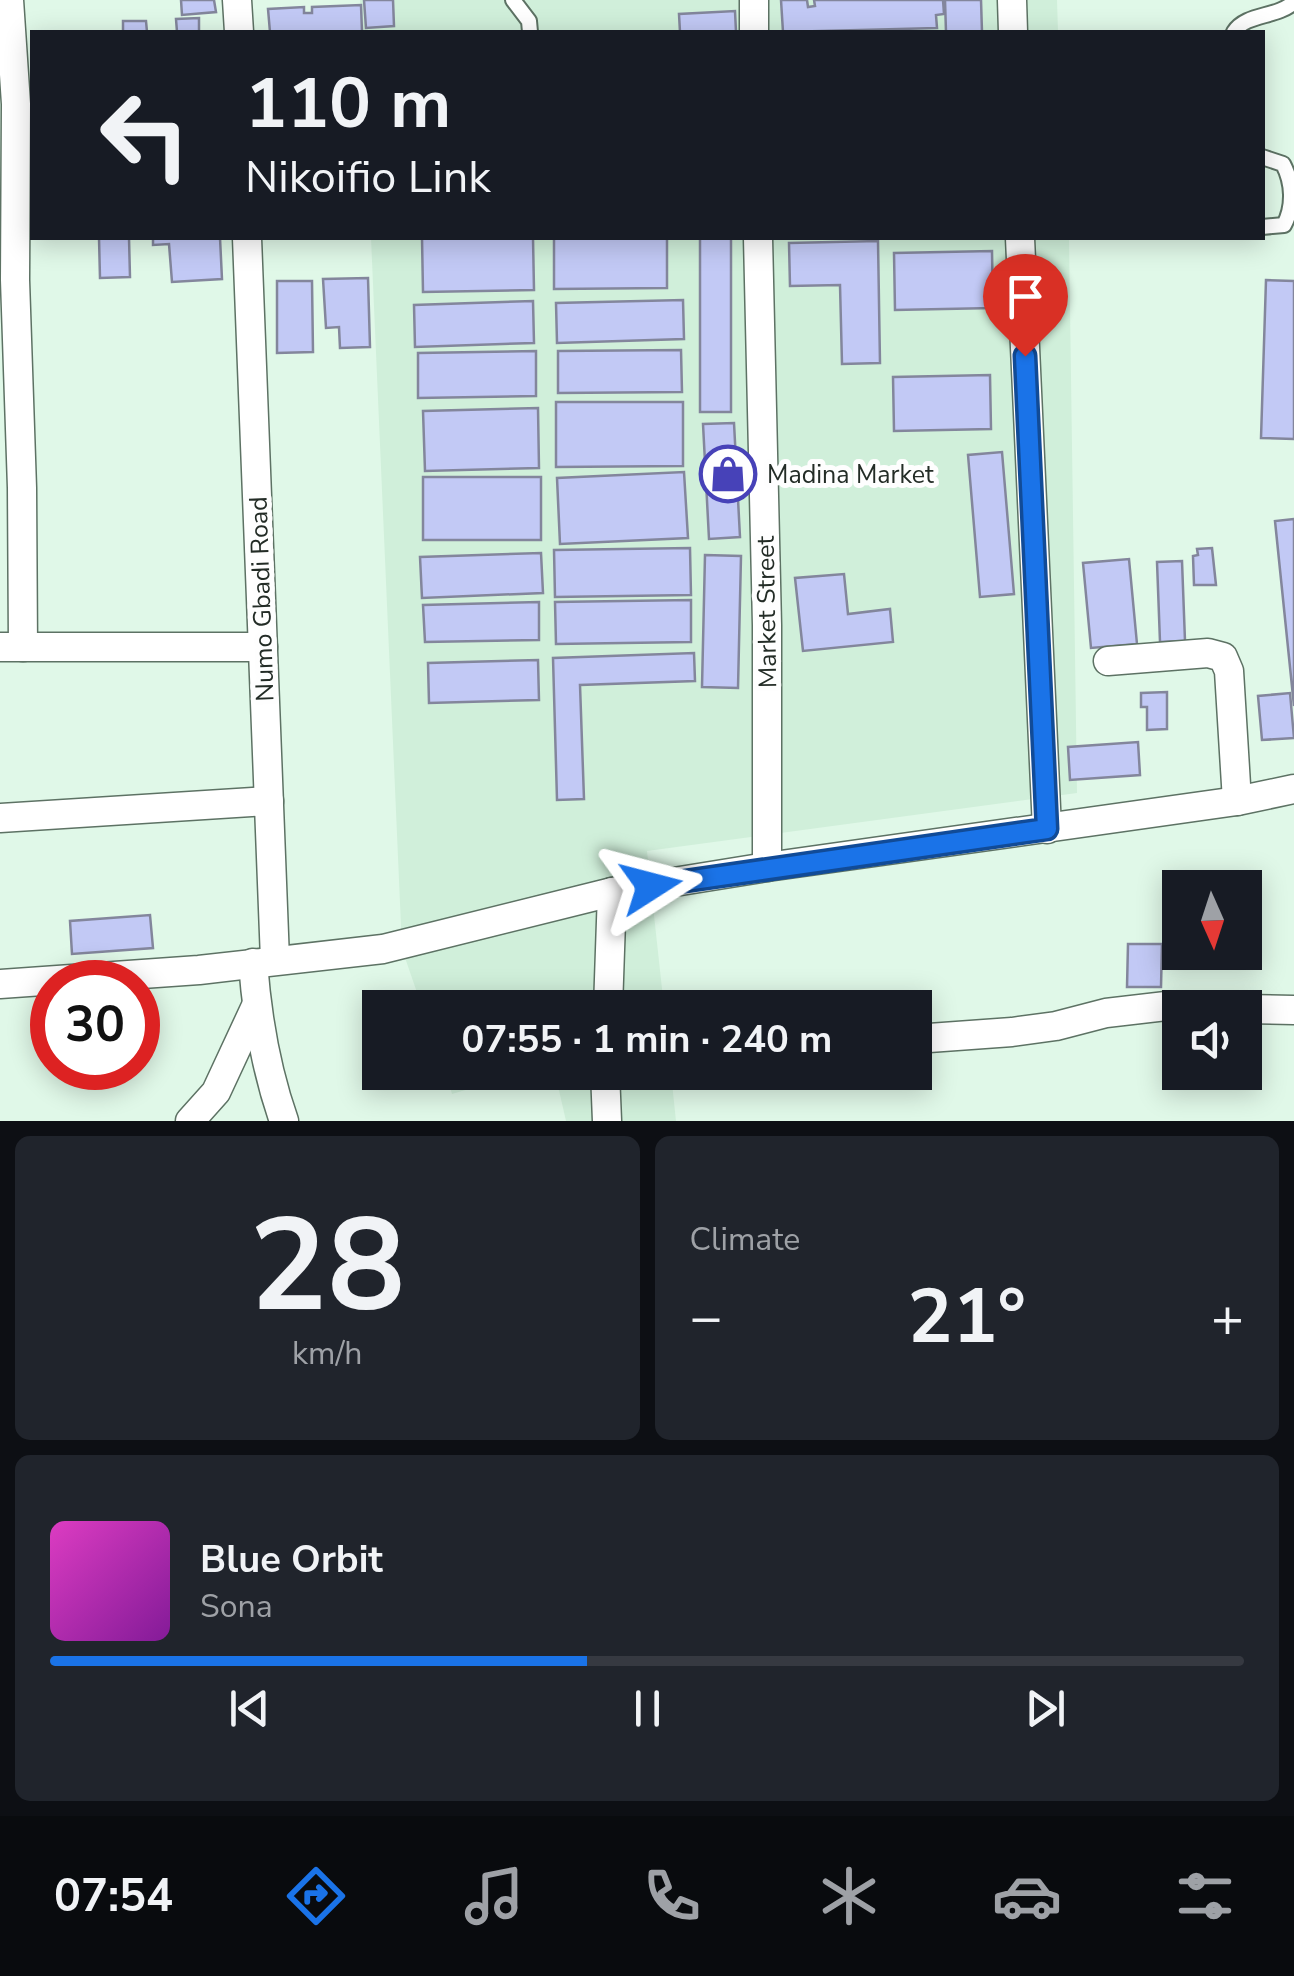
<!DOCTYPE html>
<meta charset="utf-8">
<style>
:root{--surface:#171b24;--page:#20242c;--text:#f1f3f6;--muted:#9ea1a6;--line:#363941;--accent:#1a73e8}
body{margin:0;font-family:"Nunito Sans",sans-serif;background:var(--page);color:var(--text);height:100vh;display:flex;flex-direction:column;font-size:38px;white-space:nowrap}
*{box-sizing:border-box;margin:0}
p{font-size:32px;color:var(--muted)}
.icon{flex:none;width:55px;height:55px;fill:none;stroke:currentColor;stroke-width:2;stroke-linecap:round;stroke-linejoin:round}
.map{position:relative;height:1121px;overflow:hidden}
.sheet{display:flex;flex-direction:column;gap:15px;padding:15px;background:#0d0f14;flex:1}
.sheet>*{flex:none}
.top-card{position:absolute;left:30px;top:30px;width:1235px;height:210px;border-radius:0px;box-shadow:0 5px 25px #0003;background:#171b24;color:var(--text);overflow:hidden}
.needle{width:65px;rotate:177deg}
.buttons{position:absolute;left:1162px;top:870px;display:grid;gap:20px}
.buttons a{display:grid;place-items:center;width:100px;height:100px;border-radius:0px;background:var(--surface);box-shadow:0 5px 25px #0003;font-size:50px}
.speed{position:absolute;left:30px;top:960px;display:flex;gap:20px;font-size:50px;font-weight:700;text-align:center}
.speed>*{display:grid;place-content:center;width:130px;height:130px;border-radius:50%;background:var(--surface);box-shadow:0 5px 25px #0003;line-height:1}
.speed .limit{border:15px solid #d22;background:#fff;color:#111}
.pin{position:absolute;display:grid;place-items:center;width:85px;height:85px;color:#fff;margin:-102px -42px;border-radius:50% 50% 50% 0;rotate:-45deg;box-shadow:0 0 10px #0007}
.pin .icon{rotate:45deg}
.me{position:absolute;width:110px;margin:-55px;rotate:81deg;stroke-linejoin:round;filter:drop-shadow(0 0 8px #0008)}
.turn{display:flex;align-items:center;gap:35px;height:210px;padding:0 50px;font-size:45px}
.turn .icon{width:130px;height:130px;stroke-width:2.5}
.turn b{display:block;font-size:70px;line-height:85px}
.big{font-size:75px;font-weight:700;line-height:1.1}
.sheet .card{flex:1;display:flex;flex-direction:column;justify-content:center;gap:15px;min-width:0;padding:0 35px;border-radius:15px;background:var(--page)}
.sheet .dial{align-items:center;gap:0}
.dial b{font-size:130px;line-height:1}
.song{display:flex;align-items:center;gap:30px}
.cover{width:120px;height:120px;border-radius:15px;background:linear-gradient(135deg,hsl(310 70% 55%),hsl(290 70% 35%))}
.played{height:10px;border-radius:5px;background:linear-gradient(90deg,var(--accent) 45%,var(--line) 45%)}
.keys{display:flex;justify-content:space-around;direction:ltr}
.heat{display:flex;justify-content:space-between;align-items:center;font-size:55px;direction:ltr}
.sheet .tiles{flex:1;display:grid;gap:15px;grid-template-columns:1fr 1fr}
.card:last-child{grid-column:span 2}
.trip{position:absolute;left:362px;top:990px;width:570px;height:100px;border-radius:0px;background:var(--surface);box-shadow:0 5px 25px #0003;font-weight:700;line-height:100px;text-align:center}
.menu{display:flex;height:160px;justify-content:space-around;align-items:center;background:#090b0e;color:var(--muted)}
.menu .icon{width:70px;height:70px}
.menu .on{color:var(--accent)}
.menu b{font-size:45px;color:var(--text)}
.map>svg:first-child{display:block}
</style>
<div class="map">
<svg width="1294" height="1121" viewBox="0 0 1294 1121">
<rect width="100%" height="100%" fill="#e0f8e8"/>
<g fill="#d0efda">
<polygon points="360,0 1057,0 1058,32 361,32"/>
<polygon points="371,238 1069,238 1077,793 647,851 664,1007 422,1007 402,949"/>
<polygon points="445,1072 523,1072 523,1073 452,1094"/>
<polygon points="555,1073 671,1073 676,1121 566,1121"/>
</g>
<g fill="#c2c9f5" stroke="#83869c" stroke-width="2.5">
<polygon points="181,0 214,0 216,12 182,15"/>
<polygon points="364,0 393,0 394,26 366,28"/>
<polygon points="781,0 807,0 808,7 815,6 814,0 943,0 944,14 936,15 937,28 783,32"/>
<polygon points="945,0 981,0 982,32 946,32"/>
<polygon points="361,5 362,32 270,32 268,9 304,7 304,13 312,13 312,7"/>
<polygon points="735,11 736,32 680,32 679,14"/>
<polygon points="199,18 199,32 177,32 176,19"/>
<polygon points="123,21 146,21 147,32 123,32"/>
<polygon points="99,238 129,238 130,277 100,278"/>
<polygon points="153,238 220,238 222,279 172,282 169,244 153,245"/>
<polygon points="422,238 533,238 534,290 423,292"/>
<polygon points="554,238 667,238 667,288 554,289"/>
<rect x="700" y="238" width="31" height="174"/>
<polygon points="878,241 880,363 842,364 840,285 790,286 789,243"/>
<polygon points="992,251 993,308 895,310 894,253"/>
<polygon points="368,278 370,347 340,348 339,327 326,328 323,279"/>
<polygon points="1266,280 1294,281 1294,439 1261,438"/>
<polygon points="277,281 312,281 313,352 277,353"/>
<polygon points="683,300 684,339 557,343 556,303"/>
<polygon points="533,301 534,343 415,347 414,305"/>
<polygon points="681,350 682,392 558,393 558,351"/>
<polygon points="536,351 536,396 418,398 418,353"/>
<polygon points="990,375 991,429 894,431 893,377"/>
<polygon points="556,402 683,402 683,466 556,467"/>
<polygon points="538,408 539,468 425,471 423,411"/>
<polygon points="734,423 740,537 709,539 703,424"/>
<polygon points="1002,452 1014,594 980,597 968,455"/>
<polygon points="684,472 688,538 560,544 557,478"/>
<rect x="423" y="477" width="118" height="63"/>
<polygon points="1294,519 1294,706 1275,521"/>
<polygon points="690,548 691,595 555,597 554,550"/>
<polygon points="1212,548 1216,585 1194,585 1193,556 1198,555 1197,549"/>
<polygon points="541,553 543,593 422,598 420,557"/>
<polygon points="705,555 741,556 738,688 702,687"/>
<polygon points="1129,559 1137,644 1091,648 1083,563"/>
<polygon points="1182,561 1185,641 1160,642 1157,562"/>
<polygon points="844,574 848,614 890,609 893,642 803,651 795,578"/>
<polygon points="691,600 691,642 556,644 555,602"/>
<polygon points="539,602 539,640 425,642 423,605"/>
<polygon points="694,653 695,681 580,685 584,799 557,800 553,658"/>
<polygon points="538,660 539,700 429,703 428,663"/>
<polygon points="1167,692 1167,729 1147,730 1147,707 1141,707 1141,693"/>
<polygon points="1290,693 1294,738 1262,740 1258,696"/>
<polygon points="1138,742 1140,775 1070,780 1068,747"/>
<polygon points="150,915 153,948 72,954 70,921"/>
<polygon points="1128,944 1162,944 1161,987 1127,987"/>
</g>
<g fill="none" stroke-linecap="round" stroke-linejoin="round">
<g stroke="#5d7264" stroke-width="18">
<g id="lane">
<polyline points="513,0 529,21 530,32"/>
<path d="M 1234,32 C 1246,13 1277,18 1294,2"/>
<path d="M 1262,157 L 1283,164 C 1293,183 1294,206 1284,225 L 1262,227"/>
</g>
</g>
<g stroke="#5d7264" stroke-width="31">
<g id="street">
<polyline points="9,0 16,104 15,280 22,488 23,647"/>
<polyline points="237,0 239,32"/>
<polyline points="754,0 754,32"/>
<polyline points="1012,0 1013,32"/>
<polyline points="247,238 275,960"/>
<polyline points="758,238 767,625 767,867"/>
<polyline points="1020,238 1047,829"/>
<polyline points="0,647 263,647"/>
<polyline points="1108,661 1208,653 1223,657 1229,671 1237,801"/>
<polyline points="0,818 269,801"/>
<path d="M 253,963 C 257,1017 266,1070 284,1121"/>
<polyline points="0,984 199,970 383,949 612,892 767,867 1237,801 1294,789"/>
<polyline points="608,1008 612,892"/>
<polyline points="1245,1009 1294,1010"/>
<polyline points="915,1039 1012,1032 1056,1026 1106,1013 1166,1006 1209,1008"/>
<polyline points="605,1072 607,1121"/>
<polyline points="190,1121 216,1092 256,1006"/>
</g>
</g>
<use href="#lane" stroke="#fff" stroke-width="14"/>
<use href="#street" stroke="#fff" stroke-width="28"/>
</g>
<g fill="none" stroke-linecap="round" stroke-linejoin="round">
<g stroke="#114b97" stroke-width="25">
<polyline id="route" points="651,886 1047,829 1025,356"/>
</g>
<use href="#route" stroke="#1a73e8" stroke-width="18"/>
</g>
<defs>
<g id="shop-ring" transform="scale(2.875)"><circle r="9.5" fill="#fefefe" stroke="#4742b8" stroke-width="1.5"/><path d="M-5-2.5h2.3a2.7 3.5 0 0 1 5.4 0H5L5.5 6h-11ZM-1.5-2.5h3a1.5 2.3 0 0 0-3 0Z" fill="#4742b8"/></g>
</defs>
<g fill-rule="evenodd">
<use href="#shop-ring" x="728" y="474"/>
</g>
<g text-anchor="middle" stroke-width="10" stroke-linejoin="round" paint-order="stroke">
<g font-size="25" fill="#232c26" stroke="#fefefe" text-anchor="start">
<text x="767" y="483">Madina Market</text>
</g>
<g font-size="25" fill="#232c26" stroke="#fefefe">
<text transform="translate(261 599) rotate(-92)" y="9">Numo Gbadi Road</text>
<text transform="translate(766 612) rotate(-91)" y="9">Market Street</text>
</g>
</g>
</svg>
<div class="buttons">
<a><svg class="needle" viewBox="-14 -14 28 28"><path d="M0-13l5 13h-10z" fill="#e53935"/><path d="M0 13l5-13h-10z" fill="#9ea1a6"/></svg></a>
<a><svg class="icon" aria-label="sound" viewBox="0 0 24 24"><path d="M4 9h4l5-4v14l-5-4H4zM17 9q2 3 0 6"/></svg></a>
</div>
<div class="speed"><div class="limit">30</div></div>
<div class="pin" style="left:1025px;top:356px;background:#d93025"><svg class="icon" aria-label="arrive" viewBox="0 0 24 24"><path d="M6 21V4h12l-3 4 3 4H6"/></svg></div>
<svg class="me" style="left:651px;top:886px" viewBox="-20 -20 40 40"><path d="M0-17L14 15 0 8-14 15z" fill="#1a73e8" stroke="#fff" stroke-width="4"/></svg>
<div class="trip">07:55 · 1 min · 240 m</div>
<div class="top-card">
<div class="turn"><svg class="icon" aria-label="left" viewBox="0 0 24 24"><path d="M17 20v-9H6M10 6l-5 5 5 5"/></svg><div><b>110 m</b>Nikoifio Link</div></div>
</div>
</div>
<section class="sheet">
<div class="tiles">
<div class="card dial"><b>28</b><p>km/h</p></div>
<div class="card"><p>Climate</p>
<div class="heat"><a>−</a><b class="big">21°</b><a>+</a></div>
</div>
<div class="card">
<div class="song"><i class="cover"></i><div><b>Blue Orbit</b><p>Sona</p></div></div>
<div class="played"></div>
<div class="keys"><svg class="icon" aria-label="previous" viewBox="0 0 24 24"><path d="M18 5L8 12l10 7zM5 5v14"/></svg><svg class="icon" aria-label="pause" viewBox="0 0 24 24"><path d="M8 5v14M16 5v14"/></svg><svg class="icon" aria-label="next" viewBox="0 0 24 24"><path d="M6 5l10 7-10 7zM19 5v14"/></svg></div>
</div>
</div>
</section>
<nav class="menu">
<b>07:54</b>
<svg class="icon on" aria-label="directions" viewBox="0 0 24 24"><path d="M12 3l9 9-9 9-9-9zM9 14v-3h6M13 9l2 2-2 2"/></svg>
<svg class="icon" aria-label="music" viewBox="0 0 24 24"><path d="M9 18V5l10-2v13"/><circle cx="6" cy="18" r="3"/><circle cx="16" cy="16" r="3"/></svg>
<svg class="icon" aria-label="phone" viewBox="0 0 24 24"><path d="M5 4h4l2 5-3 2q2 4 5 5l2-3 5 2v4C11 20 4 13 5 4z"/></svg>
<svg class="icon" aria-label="climate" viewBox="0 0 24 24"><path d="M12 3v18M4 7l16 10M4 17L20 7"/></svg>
<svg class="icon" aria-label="car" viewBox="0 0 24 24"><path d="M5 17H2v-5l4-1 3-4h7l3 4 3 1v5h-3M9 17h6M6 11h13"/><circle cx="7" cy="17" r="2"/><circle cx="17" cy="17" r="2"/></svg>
<svg class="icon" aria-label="filters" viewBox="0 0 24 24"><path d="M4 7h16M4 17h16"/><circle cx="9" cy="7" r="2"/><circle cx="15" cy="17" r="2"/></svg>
</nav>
